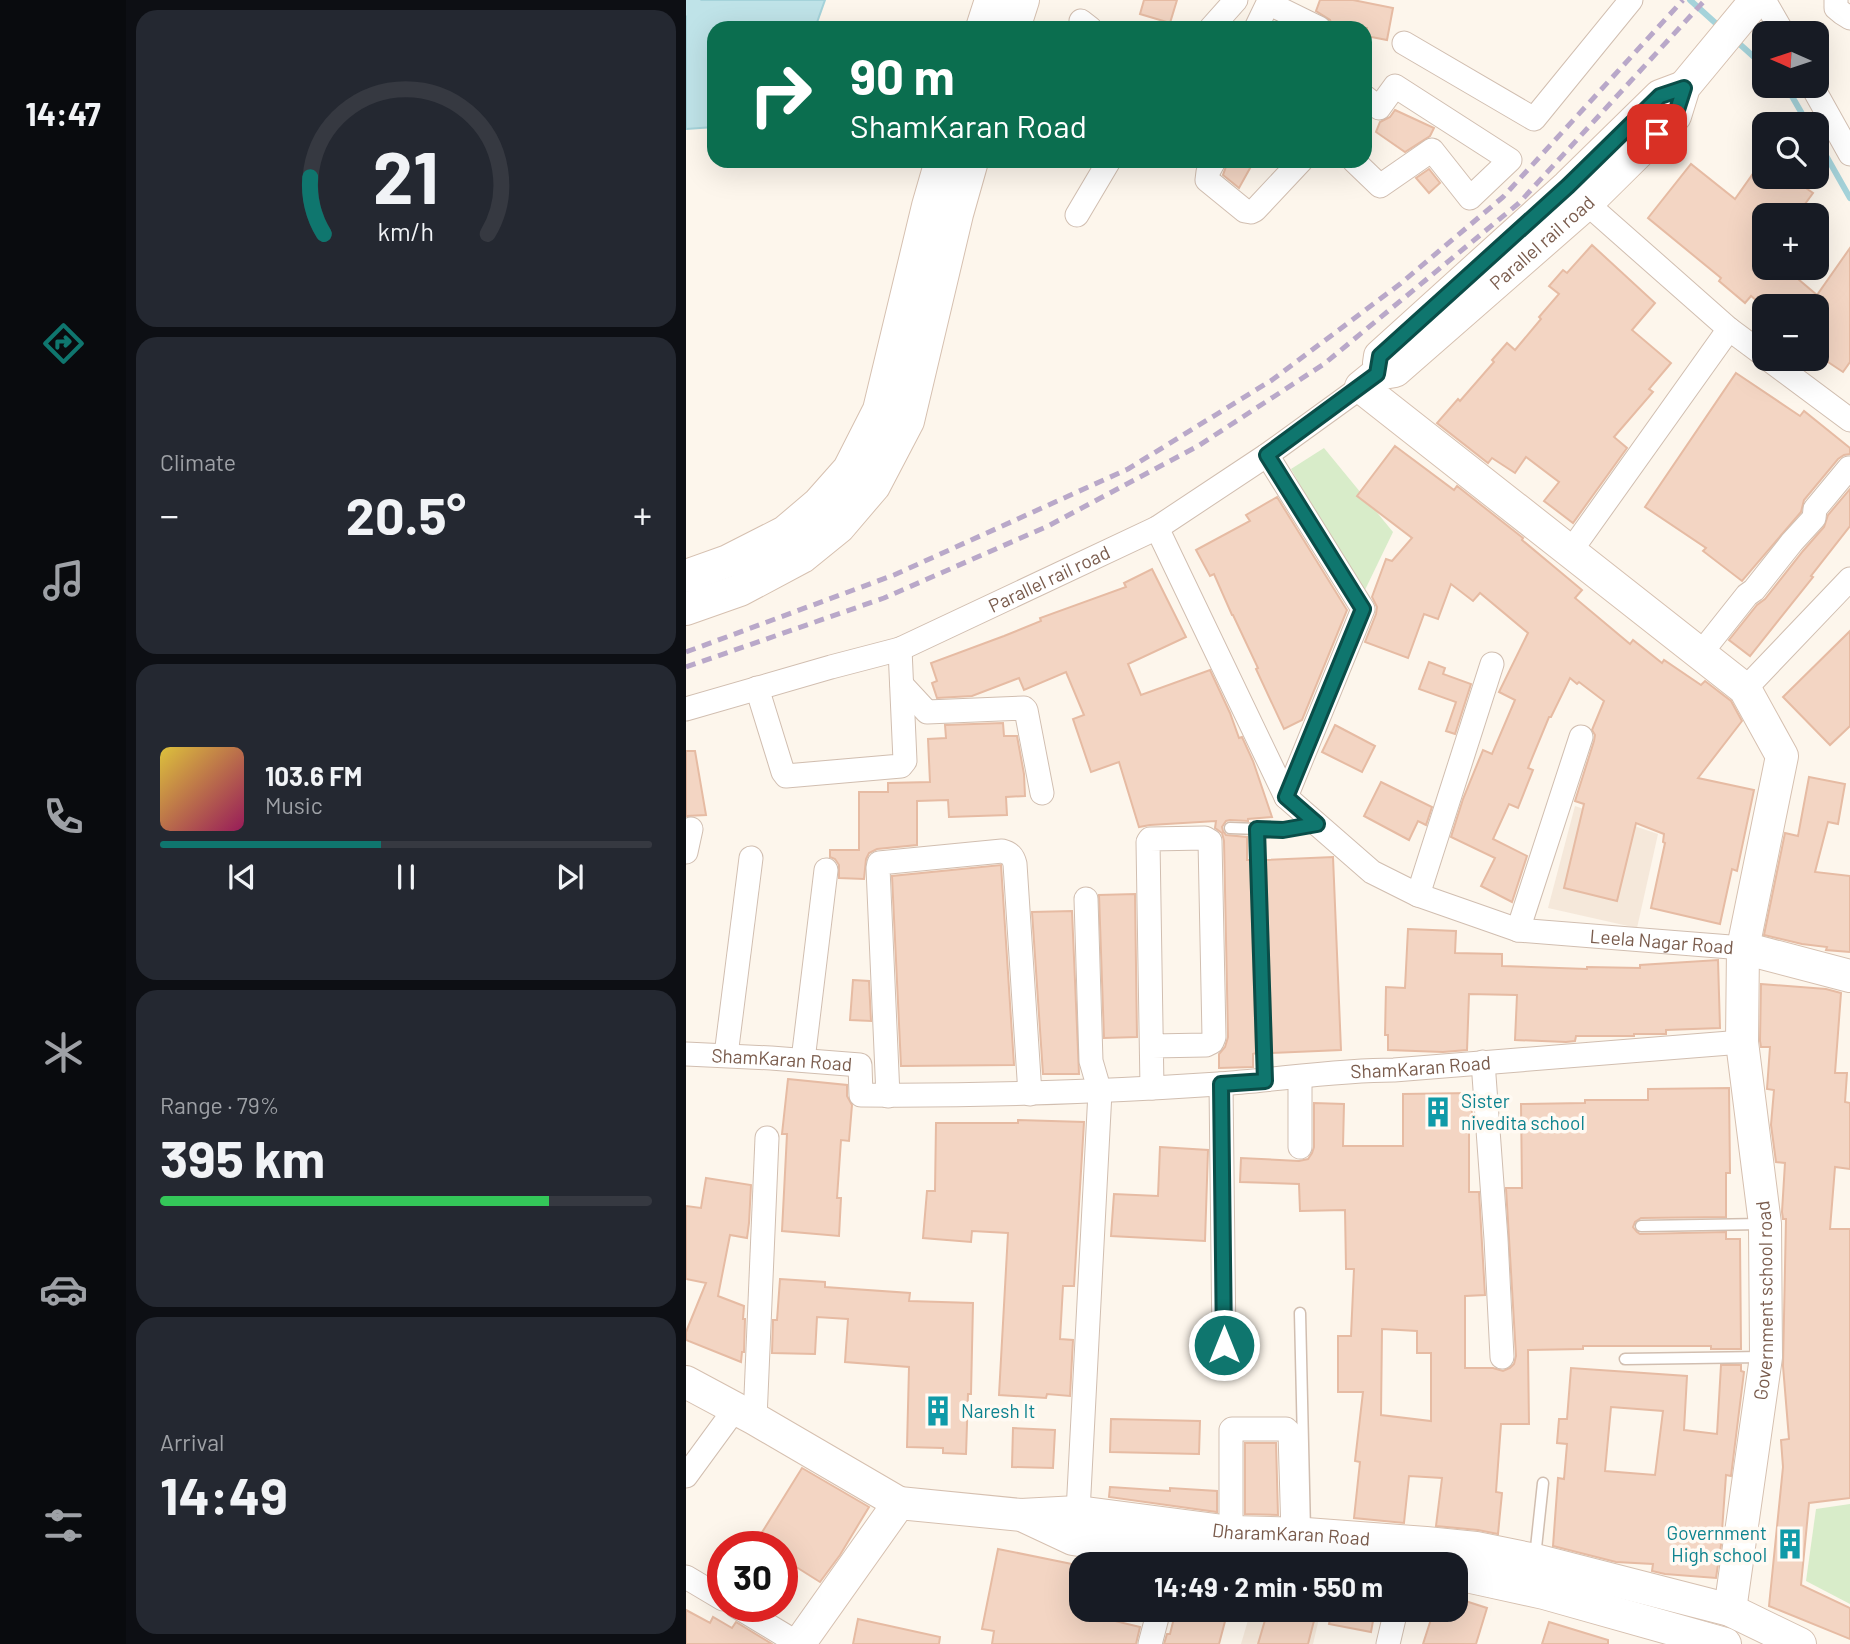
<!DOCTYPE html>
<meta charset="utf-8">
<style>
:root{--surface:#171b24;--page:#242831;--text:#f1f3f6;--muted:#9ea1a6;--line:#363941;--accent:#0f766e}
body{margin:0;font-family:Barlow,sans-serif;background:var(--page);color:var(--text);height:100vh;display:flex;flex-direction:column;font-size:26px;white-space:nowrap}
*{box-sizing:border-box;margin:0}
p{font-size:23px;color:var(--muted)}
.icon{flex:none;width:38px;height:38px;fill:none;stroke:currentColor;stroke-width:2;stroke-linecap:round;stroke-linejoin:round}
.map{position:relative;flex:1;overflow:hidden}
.side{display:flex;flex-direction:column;gap:10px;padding:10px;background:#0d0f14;width:560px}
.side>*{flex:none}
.top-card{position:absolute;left:21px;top:21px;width:665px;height:147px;border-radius:21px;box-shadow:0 7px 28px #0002;background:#0b6e4f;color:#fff;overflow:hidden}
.needle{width:46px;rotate:273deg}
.buttons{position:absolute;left:1066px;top:21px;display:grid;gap:14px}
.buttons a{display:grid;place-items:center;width:77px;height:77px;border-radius:14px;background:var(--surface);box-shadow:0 7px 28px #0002;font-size:35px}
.speed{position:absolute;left:21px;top:1531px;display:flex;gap:14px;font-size:35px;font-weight:700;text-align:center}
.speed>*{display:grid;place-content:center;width:91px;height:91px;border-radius:50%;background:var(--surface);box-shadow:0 7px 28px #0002;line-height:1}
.speed .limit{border:10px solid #d22;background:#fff;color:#111}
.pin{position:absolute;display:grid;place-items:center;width:60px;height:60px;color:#fff;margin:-30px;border-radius:14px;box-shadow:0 4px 10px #0006}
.me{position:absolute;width:77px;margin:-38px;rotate:0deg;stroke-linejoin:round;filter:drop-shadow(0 0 5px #0008)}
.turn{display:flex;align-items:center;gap:24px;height:147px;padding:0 28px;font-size:32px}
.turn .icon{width:91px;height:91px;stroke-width:2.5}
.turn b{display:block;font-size:49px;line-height:60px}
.big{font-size:52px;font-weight:700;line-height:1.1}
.side .card{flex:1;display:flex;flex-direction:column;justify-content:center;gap:10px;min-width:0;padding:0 24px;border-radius:21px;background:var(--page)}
.side .dial{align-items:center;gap:0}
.dial svg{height:182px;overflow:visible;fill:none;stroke:var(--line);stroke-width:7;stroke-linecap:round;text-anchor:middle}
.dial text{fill:var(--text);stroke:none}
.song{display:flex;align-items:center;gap:21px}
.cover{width:84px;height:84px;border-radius:10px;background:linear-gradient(135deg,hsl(50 70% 55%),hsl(330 70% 35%))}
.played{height:7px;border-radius:4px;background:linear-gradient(90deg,var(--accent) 45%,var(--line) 45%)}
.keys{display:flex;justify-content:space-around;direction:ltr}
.heat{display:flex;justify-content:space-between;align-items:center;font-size:38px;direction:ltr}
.charge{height:10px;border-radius:5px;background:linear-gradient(90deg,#34c759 79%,var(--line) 0)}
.trip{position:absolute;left:383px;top:1552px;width:399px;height:70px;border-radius:21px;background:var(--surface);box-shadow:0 7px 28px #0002;font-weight:700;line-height:70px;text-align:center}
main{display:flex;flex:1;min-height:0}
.tab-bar{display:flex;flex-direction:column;width:126px;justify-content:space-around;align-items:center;background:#090b0e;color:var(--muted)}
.tab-bar .icon{width:49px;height:49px}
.tab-bar .current{color:var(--accent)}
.tab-bar b{font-size:32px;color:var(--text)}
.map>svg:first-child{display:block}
</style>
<main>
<nav class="tab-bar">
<b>14:47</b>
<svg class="icon current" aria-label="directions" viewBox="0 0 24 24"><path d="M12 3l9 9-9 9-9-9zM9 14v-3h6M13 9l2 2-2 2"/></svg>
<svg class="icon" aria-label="music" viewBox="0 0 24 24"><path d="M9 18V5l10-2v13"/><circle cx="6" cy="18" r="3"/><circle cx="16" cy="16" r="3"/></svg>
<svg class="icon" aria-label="phone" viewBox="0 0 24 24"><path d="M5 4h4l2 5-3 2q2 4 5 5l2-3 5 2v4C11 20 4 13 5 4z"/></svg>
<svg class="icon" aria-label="climate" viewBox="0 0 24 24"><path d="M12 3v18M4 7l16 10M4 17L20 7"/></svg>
<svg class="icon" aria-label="car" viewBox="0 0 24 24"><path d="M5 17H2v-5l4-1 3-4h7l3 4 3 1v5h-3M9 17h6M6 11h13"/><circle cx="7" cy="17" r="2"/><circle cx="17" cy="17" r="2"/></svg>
<svg class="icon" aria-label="filters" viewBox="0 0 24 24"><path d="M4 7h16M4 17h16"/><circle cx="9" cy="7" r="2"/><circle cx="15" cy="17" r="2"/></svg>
</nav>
<section class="side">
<div class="card dial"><svg viewBox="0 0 100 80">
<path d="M14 69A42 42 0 1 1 86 69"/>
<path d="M14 69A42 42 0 0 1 8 44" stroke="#0f766e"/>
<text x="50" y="56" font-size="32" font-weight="700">21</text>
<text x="50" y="72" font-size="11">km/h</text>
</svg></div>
<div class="card"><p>Climate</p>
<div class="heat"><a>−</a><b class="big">20.5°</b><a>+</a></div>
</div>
<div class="card">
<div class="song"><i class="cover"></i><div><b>103.6 FM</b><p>Music</p></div></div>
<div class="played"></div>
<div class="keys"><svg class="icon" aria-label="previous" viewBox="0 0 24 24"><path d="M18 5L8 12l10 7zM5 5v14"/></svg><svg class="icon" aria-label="pause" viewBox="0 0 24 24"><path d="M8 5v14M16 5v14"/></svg><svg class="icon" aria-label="next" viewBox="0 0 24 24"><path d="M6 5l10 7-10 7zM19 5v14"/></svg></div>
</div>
<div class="card"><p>Range · 79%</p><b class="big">395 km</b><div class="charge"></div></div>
<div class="card"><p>Arrival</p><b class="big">14:49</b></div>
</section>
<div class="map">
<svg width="1164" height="1644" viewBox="0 0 1164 1644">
<rect width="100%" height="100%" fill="#fdf6ec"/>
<g fill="#f5e8da">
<polygon points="889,806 972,834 951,928 862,908"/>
<polygon points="565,1610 635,1610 627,1644 555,1644"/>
</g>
<g fill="#d8ecc9">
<polygon points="638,448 707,532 677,594 605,469"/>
<polygon points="1164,1504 1164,1604 1120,1581 1130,1509"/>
</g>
<polygon fill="#bfe3e8" stroke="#a5d3da" stroke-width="2" points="11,0 139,0 129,28 28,28 28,127 0,129 0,11"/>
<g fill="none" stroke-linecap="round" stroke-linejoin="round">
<g stroke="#a5d3da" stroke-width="6">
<polyline points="1004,0 1035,28"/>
<polyline points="1048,39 1078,66"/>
<polyline points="1100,86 1122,124"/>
<polyline points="1130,138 1164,198"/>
</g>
<polyline stroke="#bfe3e8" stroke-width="21" points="0,5 4,0"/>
</g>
<g fill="#f3d5c3" stroke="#e6bba3" stroke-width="2" fill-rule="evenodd">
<polygon points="458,0 491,0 484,23 454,14"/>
<polygon points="634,0 667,0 707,8 701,40 680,36 681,28 647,28 644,20 630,11"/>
<polygon points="709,110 748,128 744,136 719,152 690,132 694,122 704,117"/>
<polygon points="1078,158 1078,177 1104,177 1127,193 1111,215 1078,215 1078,268 1099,268 1131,295 1164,248 1164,362 1157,372 1130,354 1130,306 1077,306 1065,296 1059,303 1033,281 1035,278 962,218 1005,164 1049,199"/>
<polygon points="542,161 568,161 553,188 537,175"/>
<polygon points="743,169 754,183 743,193 730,178"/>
<polygon points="906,245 969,303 946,330 985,363 963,389 967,392 928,437 941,448 887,523 858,501 873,482 840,457 829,473 806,458 802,463 751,423 772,399 774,401 808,362 806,360 821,343 829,350 855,319 853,317 873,294 863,286 877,270 881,273"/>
<polygon points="1050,373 1114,416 1118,411 1164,448 1164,454 1158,455 1152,459 1118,500 1115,512 1056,581 1017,551 1020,548 959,507"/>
<polygon points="709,446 768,490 771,486 837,538 836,540 896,590 889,598 944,644 947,640 976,663 978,660 1015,685 1019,681 1045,701 1056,721 1012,778 1068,790 1051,871 1046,869 1034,924 965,908 979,843 977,842 978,834 950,823 931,901 878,888 898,804 889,801 908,741 909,735 906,730 918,701 893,682 891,684 884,678 865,717 863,717 842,768 847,770 832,808 823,804 807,839 841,856 826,902 795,886 809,858 765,837 777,799 797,750 806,754 829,700 813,692 842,633 794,593 787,601 765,584 752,619 738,614 722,658 679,642 690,614 691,607 686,597 700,559 706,561 726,538 671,496"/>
<polygon points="1164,489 1164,526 1125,576 1127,577 1064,656 1043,640 1071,605 1079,599 1117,551 1138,527 1142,515"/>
<polygon points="591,497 661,610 616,720 598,729 570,669 572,668 547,615 546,615 528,574 524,576 510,550 564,521 560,515"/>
<polygon points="466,569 500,637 442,664 455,695 524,670 544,713 553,738 556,737 567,761 586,817 562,819 562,821 544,820 540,821 536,827 537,831 540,835 561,837 561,860 564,860 570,1053 567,1054 567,1067 533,1068 533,1054 539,1047 542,1037 538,841 536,833 529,828 530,821 464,825 453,827 433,762 405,772 387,719 398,715 380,672 338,690 333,678 286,696 251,698 246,683 251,681 245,663 318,636 355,621 354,618 440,587 438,583"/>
<polygon points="1164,631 1164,726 1144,745 1097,697"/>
<polygon points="743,662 759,668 757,674 785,684 769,734 760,731 770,702 733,689"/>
<polygon points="317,723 318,736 331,736 338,774 339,796 320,797 321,815 263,817 262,800 231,801 231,845 191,849 183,853 180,859 178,879 153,878 153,865 149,859 144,857 144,850 173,850 173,792 202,792 202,783 244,782 242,739 260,738 259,725"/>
<polygon points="649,725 689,746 676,772 636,752"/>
<polygon points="0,751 9,751 20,815 0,816"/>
<polygon points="1123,777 1159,784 1152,824 1142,822 1129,872 1164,876 1164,952 1140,950 1141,947 1116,944 1078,935 1099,833 1112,836"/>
<polygon points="695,782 746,807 740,825 732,821 723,840 678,816"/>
<polygon points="647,857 655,1050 586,1053 580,860"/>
<polygon points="315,865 328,1065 215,1066 206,876"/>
<polygon points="449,894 451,1037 418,1038 413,895"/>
<polygon points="386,911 393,1074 357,1074 346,912"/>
<polygon points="722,929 770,931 769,953 816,954 816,966 901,969 901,967 954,968 954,965 1032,960 1034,1028 980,1030 980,1034 948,1034 948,1036 890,1036 889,1041 880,1042 829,1040 831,995 783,994 781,1050 757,1052 702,1050 702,1035 699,1035 700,987 719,988"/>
<polygon points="167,980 183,981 185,1021 164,1020"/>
<polygon points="1075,984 1140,989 1155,993 1149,1073 1161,1073 1159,1102 1164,1103 1164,1169 1149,1167 1144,1229 1164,1229 1164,1498 1123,1503 1115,1585 1164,1608 1164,1639 1083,1606 1097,1467 1095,1440 1103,1439 1097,1366 1100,1219 1097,1219 1096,1212 1099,1163 1090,1162 1085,1125 1088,1090 1081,1089 1084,1047 1075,1047 1074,1041"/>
<polygon points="102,1079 161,1085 161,1096 166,1105 163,1141 155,1140 151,1198 155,1198 153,1236 96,1231 101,1134 96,1134"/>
<path d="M 1043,1088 L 1044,1173 L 1040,1173 L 1040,1217 L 955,1218 L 949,1222 L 947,1227 L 951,1232 L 954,1234 L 1040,1232 L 1040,1239 L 1054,1239 L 1055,1349 L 1025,1349 L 1025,1346 L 897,1346 L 897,1349 L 842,1350 L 843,1424 L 815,1424 L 810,1492 L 816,1493 L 812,1534 L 792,1530 L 750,1526 L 756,1478 L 723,1476 L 718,1523 L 668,1518 L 674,1462 L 669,1461 L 677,1392 L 652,1392 L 652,1336 L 665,1336 L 668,1269 L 660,1269 L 659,1210 L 614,1211 L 613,1184 L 554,1182 L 555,1158 L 613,1161 L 622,1159 L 626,1153 L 628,1147 L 628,1103 L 658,1104 L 657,1146 L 717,1146 L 717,1094 L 785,1093 L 787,1130 L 783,1130 L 783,1192 L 793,1192 L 799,1295 L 779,1296 L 779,1368 L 807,1368 L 817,1371 L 824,1368 L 828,1364 L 830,1356 L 820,1188 L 836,1188 L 835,1104 L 899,1103 L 899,1100 L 962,1100 L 962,1089 ZM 696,1329 L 731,1331 L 731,1353 L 745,1353 L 745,1421 L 695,1415 Z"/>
<polygon points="332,1120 398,1122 388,1286 377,1286 374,1339 387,1340 384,1396 361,1394 360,1398 313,1395 322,1233 286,1231 285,1242 237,1238 241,1191 249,1191 250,1123 332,1123"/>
<polygon points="474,1147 522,1150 519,1241 425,1236 428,1194 472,1196"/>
<polygon points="20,1178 65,1185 63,1223 61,1238 44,1235 32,1296 58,1306 57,1319 59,1319 58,1352 56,1352 55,1362 0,1340 0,1332 20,1283 0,1279 0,1206 15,1208"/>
<polygon points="94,1279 139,1282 139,1287 224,1293 223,1301 287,1303 285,1394 282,1394 280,1454 257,1453 257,1448 221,1447 223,1367 159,1362 162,1319 131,1317 129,1354 86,1353 87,1320 91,1320"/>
<path d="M 1035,1365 L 1055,1365 L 1055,1371 L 1058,1372 L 1045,1476 L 1040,1475 L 1035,1545 L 1030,1578 L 979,1574 L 966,1571 L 967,1564 L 930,1562 L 867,1546 L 872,1478 L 878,1479 L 881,1444 L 871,1443 L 873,1419 L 881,1419 L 885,1368 L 1001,1376 L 998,1430 L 1031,1434 ZM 925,1407 L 977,1411 L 969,1475 L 919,1471 Z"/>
<polygon points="425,1419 514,1421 513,1454 424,1452"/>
<polygon points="327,1428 369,1430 367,1468 326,1467"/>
<polygon points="559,1443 590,1443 592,1515 559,1514"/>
<polygon points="116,1468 183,1507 154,1555 134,1582 96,1558 96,1547 79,1547 70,1542"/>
<polygon points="424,1487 484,1491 484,1488 531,1491 531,1512 423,1497"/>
<polygon points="312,1549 396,1566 396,1613 454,1627 450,1644 306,1644 308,1631 296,1629"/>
<polygon points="770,1598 801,1608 790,1644 737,1644 748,1610 770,1610"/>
<polygon points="0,1610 24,1623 27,1617 46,1628 50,1622 86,1644 0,1644"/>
<polygon points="490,1610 542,1610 533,1644 478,1644 481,1634 484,1634"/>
<polygon points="582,1610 620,1610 630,1613 622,1644 572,1644"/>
<polygon points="646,1610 689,1610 685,1632 643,1624"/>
<polygon points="172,1619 254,1637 253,1644 167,1644"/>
<polygon points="863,1622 922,1640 922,1644 856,1644"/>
</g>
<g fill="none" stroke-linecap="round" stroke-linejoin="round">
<g stroke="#d1beb0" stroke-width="13">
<g id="lane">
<polyline points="544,828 597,830 629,825"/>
<polyline points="571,829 579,1081"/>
<polyline points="955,1226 1076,1224"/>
<polyline points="614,1313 619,1531"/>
<polyline points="939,1359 1076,1357"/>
<polyline points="849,1557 857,1483"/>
</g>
</g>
<g stroke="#d1beb0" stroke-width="25">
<g id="street">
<polyline points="1078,0 1097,33"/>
<polyline points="1150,0 1150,8 1156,13 1164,18"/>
<polyline points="395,21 404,28"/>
<polyline points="525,28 550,0"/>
<polyline points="570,28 582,3 633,28"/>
<polyline points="718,43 848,119 945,0"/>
<polyline points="1126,86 1164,154"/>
<polyline points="528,161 522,172 521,180 559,211 565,212 569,210 615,161"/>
<polyline points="668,161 694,186 746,150 784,198 824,160 709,86 693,108 679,97"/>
<polyline points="889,193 1043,329 1078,355"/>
<polyline points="391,215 423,161"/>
<polyline points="1082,359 1164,420"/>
<polyline points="581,455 677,609 600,797"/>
<path id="s1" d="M 471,528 L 600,797 L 686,872 L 732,895 L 832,930 L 1057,948"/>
<polyline points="884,552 1043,329"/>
<polyline points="1015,653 1061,595 1068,590 1106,542 1128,518 1129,509 1163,468"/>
<polyline points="216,685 241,712 338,708 340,710 356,793"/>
<polyline points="71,688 97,772 100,776 215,766 219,761 214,649"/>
<polyline points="1059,689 1164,579"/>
<path id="s2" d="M 0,709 L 145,667 L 214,649 L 471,528 L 581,455 L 675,387"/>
<polyline points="0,852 5,829"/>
<polyline points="732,895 806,664"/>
<polyline points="832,930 895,737"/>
<polyline points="466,1046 520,1045 526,1042 528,1037 524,841 519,838 464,839 462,842 466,1088"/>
<path id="s3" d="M 0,1054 L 85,1058 L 174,1065 L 175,1095 C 294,1096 413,1092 532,1084 C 591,1080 649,1070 708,1070 L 1056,1042"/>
<polyline points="40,1055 65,858"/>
<polyline points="117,1060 140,870"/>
<polyline points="797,1062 810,1239 816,1357"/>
<polyline points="535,1084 538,1345"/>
<path d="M 202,1096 L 192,868 L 193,863 L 316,851 C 324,853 327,856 329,864 L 344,1094"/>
<polyline points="614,1147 614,1077"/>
<polyline points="69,1419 81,1138"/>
<polyline points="0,1476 49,1409"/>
<polyline points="389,1526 392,1512 414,1092 405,1061 400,899"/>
<polyline points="545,1532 545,1430 546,1429 600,1429 604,1433 607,1534"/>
<polyline points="0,1577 37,1599"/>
<polyline points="50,1606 113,1644"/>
<polyline points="464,1644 473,1610"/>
<polyline points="702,1644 710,1610"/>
</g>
</g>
<g stroke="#d6c0b0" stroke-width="34">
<g id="secondary">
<polyline points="296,28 305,0"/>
<polyline points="328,28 337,0"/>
<polyline points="693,363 694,356 882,186 974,96 998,87"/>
<polyline points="0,576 42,561 99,532 132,504 163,469 193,410 242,206 255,161"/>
<polyline points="0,609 54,590 116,557 153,527 188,486 222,421 271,214 286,161"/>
<polyline points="1057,948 1164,976"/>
<polyline points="0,1382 69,1419 213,1503"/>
<polyline points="340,1517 387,1539 487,1555 543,1561 637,1564"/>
<polyline points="770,1575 785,1577 858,1593 1039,1644"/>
<path id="s4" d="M 1044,1610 L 1080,1357 L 1079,1224 L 1056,1042 L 1057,948 L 1096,756 L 1059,689 L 675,387 L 691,374 L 709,371 L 900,204 L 989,116 L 998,87 L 1070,0"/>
<path id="s5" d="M 113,1644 L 213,1503 L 335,1515 L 392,1512 L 545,1532 L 620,1534 L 740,1543 L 790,1548 L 849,1560 L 1044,1610 L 1114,1644"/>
</g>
</g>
<use href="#lane" stroke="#fff" stroke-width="10"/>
<use href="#street" stroke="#fff" stroke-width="23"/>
<use href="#secondary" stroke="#fff" stroke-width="32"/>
<g stroke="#b9a8c9" stroke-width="5" stroke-dasharray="10 7" stroke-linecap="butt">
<polyline points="0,652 208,575 442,469 586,380 714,284 817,197 997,0"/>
<polyline points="0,667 198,598 362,526 512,446 638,364 833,203 1019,0"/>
</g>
</g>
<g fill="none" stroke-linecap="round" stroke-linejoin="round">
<g stroke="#0a4d48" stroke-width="18">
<polyline id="route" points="538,1345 535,1084 579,1081 571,829 597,830 631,824 600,797 677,609 581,455 691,374 694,356 882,186 974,96 998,88 989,116 971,134"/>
</g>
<use href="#route" stroke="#0f766e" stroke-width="12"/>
</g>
<defs>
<g id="building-bare" transform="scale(2.415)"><path d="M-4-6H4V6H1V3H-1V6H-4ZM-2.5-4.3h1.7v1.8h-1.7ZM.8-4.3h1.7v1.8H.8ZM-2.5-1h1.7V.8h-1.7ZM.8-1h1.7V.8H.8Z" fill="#0f9aa8" stroke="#fffaf3" stroke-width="2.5" paint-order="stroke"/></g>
</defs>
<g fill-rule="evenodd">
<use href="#building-bare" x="752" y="1112"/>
<use href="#building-bare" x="252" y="1411"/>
<use href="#building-bare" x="1104" y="1544"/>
</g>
<g text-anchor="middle" stroke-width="7" stroke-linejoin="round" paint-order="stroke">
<g font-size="19" fill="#7a5c4d" stroke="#fffaf3">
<text dy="7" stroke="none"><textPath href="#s4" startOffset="1661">Parallel rail road</textPath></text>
<text dy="7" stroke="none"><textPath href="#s2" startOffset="387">Parallel rail road</textPath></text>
<text dy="7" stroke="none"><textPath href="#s1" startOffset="714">Leela Nagar Road</textPath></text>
<text dy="7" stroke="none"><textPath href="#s3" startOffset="96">ShamKaran Road</textPath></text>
<text dy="7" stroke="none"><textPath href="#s3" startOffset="765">ShamKaran Road</textPath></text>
<text dy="7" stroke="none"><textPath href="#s4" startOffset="312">Government school road</textPath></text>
<text dy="7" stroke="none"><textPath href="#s5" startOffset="567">DharamKaran Road</textPath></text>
</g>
<g font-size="19" fill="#0d838f" stroke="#fffaf3" text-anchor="start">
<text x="775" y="1108">Sister<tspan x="775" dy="22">nivedita school</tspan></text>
<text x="275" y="1418">Naresh It</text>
<text x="1081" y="1540" text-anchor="end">Government<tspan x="1081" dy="22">High school</tspan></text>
</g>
</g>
</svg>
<div class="buttons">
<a><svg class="needle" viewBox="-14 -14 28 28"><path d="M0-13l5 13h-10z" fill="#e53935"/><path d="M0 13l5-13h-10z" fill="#9ea1a6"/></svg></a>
<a><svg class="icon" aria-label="search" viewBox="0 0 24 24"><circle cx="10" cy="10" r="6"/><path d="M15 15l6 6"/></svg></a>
<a>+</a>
<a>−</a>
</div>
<div class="speed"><div class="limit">30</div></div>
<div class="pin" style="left:971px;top:134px;background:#d93025"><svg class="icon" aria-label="arrive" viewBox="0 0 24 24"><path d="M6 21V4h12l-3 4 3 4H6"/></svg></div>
<svg class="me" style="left:538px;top:1345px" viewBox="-20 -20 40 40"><circle r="17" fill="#0f766e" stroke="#fff" stroke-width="3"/><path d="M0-11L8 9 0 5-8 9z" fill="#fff"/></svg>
<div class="trip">14:49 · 2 min · 550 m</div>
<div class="top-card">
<div class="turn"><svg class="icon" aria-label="right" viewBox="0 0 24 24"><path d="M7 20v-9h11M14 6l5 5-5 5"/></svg><div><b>90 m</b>ShamKaran Road</div></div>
</div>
</div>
</main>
